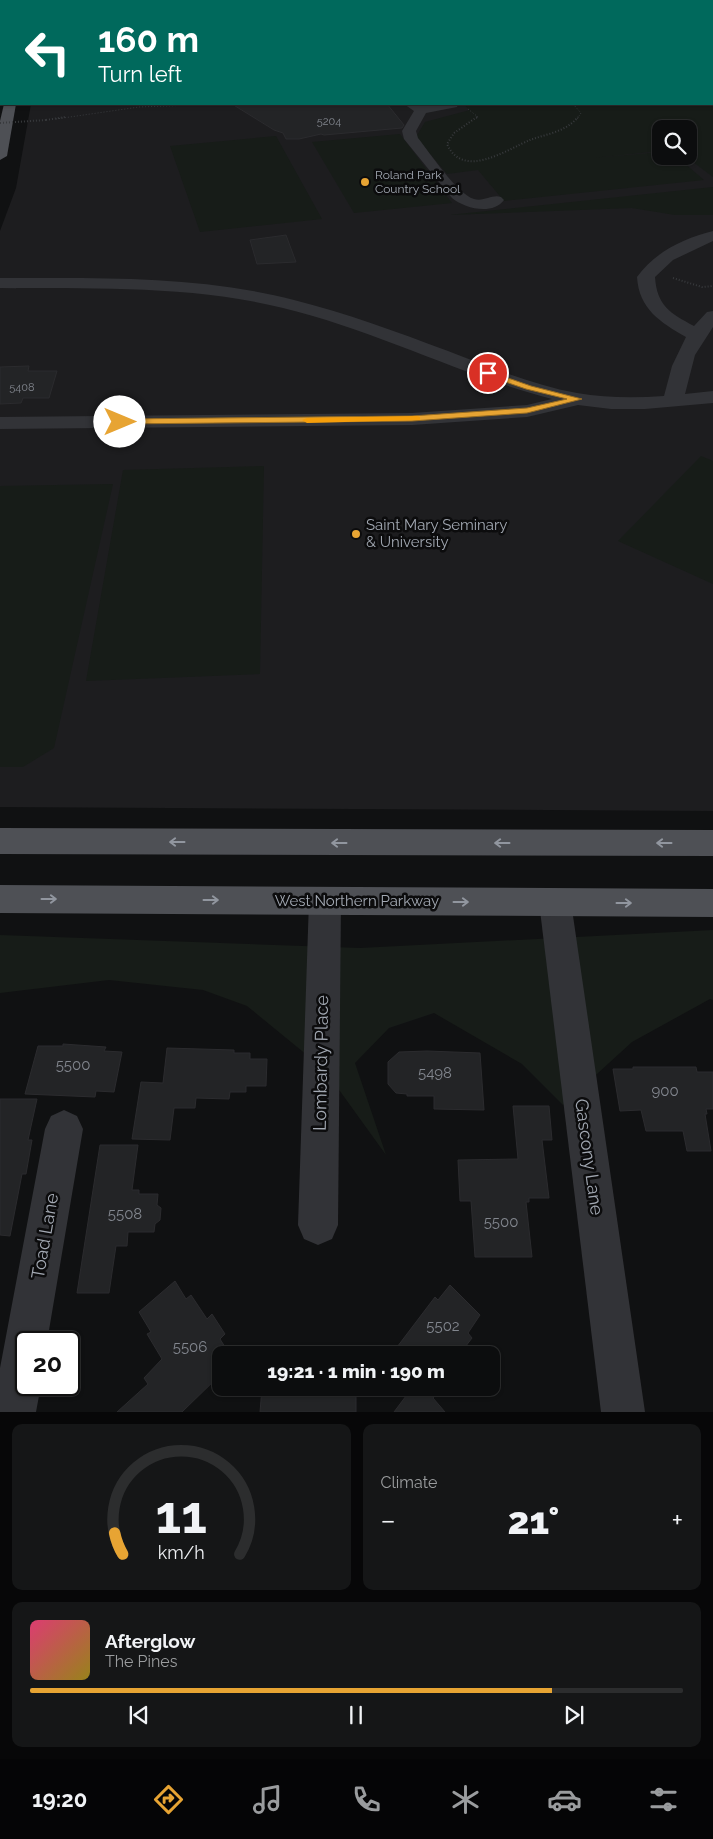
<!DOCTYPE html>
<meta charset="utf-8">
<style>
:root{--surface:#0c0d0e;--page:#151617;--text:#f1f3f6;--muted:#9a9c9e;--line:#2c2d2e;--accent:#e7a433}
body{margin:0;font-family:Raleway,sans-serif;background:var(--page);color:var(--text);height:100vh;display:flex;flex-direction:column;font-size:19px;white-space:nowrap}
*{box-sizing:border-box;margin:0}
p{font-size:16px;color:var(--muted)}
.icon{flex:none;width:28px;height:28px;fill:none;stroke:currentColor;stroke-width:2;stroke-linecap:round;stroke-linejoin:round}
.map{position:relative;height:1412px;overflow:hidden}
.side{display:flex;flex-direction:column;gap:12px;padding:12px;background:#070708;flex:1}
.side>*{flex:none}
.banner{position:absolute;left:0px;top:0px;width:714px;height:105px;box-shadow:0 1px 4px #0004,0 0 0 1px var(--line);background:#00695c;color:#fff;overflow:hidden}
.tools{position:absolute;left:652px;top:120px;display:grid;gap:10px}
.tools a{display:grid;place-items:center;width:45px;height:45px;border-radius:10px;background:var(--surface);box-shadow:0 1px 4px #0004,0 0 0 1px var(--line);font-size:25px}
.speed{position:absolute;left:15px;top:1331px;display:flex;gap:10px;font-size:25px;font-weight:700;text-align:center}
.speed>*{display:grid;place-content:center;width:65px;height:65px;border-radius:50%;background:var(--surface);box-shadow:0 1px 4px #0004,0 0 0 1px var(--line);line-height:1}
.speed .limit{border:2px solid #111;border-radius:8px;background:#fff;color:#111}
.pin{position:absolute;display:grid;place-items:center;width:42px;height:42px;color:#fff;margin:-21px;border:2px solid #fff;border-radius:50%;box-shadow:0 1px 5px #0007}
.me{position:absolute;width:55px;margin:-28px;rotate:90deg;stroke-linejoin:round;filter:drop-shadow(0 0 4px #0008)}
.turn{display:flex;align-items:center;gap:18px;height:105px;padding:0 15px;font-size:22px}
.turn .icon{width:65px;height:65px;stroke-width:2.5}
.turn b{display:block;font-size:35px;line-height:42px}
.big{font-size:38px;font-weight:800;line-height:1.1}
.side .widget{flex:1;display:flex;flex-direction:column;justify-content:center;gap:8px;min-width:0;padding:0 18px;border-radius:10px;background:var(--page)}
.side .dial{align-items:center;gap:0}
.dial svg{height:130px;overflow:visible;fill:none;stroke:var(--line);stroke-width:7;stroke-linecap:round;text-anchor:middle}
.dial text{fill:var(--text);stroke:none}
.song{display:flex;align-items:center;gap:15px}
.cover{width:60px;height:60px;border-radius:8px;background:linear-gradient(135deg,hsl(340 70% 55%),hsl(50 70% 35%))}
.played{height:5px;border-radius:2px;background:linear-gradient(90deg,var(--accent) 80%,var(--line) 80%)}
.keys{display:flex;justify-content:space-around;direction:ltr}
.heat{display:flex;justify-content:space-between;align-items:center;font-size:28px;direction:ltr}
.side .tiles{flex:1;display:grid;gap:12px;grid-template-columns:1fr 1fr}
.widget:last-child{grid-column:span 2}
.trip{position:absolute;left:212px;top:1346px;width:288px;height:50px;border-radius:10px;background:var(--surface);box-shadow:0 1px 4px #0004,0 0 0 1px var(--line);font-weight:800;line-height:50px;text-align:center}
.tab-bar{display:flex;height:80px;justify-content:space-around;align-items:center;background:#050506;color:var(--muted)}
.tab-bar .icon{width:35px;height:35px}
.tab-bar .selected{color:var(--accent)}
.tab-bar b{font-size:22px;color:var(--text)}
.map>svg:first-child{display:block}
</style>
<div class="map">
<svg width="713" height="1412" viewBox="0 0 713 1412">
<rect width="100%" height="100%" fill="#101112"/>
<path fill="#1d1d1f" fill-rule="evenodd" d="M 713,79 L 713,811 L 0,807 L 0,231 L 16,188 L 31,104 L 712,104 ZM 661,129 L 689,129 L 689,156 L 661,156 Z"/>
<g fill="#171c18">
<polygon points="713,79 713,177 685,156 689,156 689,129 661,129 661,151 593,158 661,152 661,156 676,156 704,180 504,201 478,170 447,174 416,137 425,122 470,110 463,104 712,104"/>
<polygon points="400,134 452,203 354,213 312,142"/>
<polygon points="276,136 322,219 200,232 170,146"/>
<polygon points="713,187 713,215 675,215 632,208 449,215"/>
<polygon points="701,456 713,461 713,584 618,541"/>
<polygon points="264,466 260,674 86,681 123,470"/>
<polygon points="113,484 54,748 23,767 0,767 0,486"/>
<polygon points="713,930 713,1000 710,999 632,1042 563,1105 522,1064 434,1013 389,1028 355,1063 386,1155 324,1069 247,1006 203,990 109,980 0,993 0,935 360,948"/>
</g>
<g fill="#232426" stroke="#2b2b2e">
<polygon points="232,104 387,104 404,125 402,128 324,135 321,134 299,139 286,139 283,133 274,130"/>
<polygon points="286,235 296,262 257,264 250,240"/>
<polygon points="29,366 28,371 57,371 49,398 23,398 21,403 0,404 0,367"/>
<polygon points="63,1044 106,1047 104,1051 122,1052 114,1092 96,1091 95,1097 25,1094 38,1046 63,1046"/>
<polygon points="167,1048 234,1050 234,1053 250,1053 250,1059 267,1059 266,1086 246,1086 246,1092 230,1092 229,1099 196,1098 195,1108 174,1108 170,1140 132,1139 141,1082 163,1083"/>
<polygon points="427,1051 480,1053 484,1110 434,1109 434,1096 407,1096 407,1094 396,1093 388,1084 388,1062 399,1052"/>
<polygon points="633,1067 696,1067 697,1072 713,1072 713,1109 706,1109 707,1114 705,1114 711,1151 687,1151 683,1131 646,1131 641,1110 620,1111 613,1069 633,1069"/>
<polygon points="0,1099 37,1099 28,1140 32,1140 26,1174 22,1174 10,1236 0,1235"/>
<polygon points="513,1106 549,1106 552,1140 542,1140 549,1198 529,1198 529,1202 526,1202 532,1257 475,1257 471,1201 460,1201 458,1160 518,1159"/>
<polygon points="100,1145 138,1145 132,1190 139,1190 139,1194 158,1194 157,1205 161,1208 160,1220 155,1224 154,1232 128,1232 127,1246 116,1246 109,1293 77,1293"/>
<polygon points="175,1281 186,1299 191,1295 207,1319 212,1314 225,1334 220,1339 230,1355 221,1355 221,1374 182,1412 117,1412 148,1384 144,1378 162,1359 147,1334 151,1332 139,1312"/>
<polygon points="450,1285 480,1315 468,1333 472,1338 459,1355 391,1355 435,1297 438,1300"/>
<polygon points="262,1388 356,1388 356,1412 260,1412"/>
<polygon points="412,1388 441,1388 433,1398 445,1412 394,1412"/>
</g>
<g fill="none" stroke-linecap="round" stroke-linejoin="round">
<g stroke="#383a3d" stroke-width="1" stroke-dasharray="1 2" stroke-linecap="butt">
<polyline points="573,104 581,113 577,119"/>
<polyline points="468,109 478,117 476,119"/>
<polyline points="56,119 139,107 192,105"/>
</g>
<g stroke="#383a3d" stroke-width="2" stroke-dasharray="1 2" stroke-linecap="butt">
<path d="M 477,117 L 454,133 L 447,144 C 463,180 506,150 530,140 C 546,134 566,132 578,117"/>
<polyline points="46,120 65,117"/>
<polyline points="673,278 702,287 713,286"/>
</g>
<g fill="#323337" fill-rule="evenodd">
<polygon points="182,0 211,0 211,1 183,1"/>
<polygon points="475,0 493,0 493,1 476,1"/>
<polygon points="681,0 713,0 713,4 712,1"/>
<rect x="0" y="16" width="1" height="6"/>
<rect x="712" y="42" width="1" height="6"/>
<rect x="712" y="70" width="1" height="8"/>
<path d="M 404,104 L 423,106 L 458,104 L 457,107 L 426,113 L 416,131 L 418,138 C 430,153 457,194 474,199 C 484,202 492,194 501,197 L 504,200 C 492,216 464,208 452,198 L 404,139 L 402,131 L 414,111 Z"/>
<path d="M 713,231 L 713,241 L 673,260 L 655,277 C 657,306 670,313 694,326 L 707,312 L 713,311 L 713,327 L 695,355 L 685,394 L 713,391 L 713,403 L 645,409 L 611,409 L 578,405 L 527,417 L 412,425 L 0,429 L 0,417 L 412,413 L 527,405 L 552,399 C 460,375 375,330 283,308 C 191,285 94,289 0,288 L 0,278 C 98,278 198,275 294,300 C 346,313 397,332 448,351 C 490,367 533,385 577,393 C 606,398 635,398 664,396 L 672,366 L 686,337 C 660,322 639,309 637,277 C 655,252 684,238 713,231 Z"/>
<polygon points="325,887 336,891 341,901 338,1225 332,1239 318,1245 304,1239 298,1225 309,901 314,891"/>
<polygon points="555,888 566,892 571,902 645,1412 601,1412 539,902 544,892"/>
<polygon points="64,1110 77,1116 83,1129 47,1342 26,1342 26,1385 41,1385 36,1412 0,1412 0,1368 45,1129 51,1116"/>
</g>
<g fill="#4e5055" fill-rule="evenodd">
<rect x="23" y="0" width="10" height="1"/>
<polygon points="4,104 16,104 7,156 0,160 0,121"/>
<polygon points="0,828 713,830 713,856 0,854"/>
<polygon points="0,885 713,889 713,917 0,913"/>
</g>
<polyline stroke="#383a3d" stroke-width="2" stroke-dasharray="1 2" stroke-linecap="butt" points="0,123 46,120"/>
</g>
<defs><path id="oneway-shaft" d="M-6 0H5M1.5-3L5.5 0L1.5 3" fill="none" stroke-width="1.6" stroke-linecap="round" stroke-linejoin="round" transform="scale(1.25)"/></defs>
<g stroke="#91969f">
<use href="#oneway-shaft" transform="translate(177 842) rotate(-180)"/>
<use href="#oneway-shaft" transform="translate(339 843) rotate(-180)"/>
<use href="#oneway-shaft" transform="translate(502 843) rotate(-180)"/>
<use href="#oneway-shaft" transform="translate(664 843) rotate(180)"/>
<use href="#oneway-shaft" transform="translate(49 899)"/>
<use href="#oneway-shaft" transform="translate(211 900)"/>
<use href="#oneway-shaft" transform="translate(461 902)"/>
<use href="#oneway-shaft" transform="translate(624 903)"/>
</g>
<polygon fill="#e7a433" stroke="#966b21" points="488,371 531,386 582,399 527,413 412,421 120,424 116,422 120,419 412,416 527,408 567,399 526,389 485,375 483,373"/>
<polygon fill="#f59e0b" points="417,416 420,417 420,420 307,423 302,420 307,418"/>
<g fill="#e7a433" stroke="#0c0c0d" stroke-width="2">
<circle cx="365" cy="182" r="5"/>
<circle cx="356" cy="534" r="5"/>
</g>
<g text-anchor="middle" stroke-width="5" stroke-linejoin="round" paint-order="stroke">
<g font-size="11" fill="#82868e">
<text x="329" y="125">5204</text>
<text x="22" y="391">5408</text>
</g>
<g font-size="12" fill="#a2a8b2" stroke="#0c0c0d" text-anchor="start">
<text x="375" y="179">Roland Park<tspan x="375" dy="14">Country School</tspan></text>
</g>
<g font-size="15" fill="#a2a8b2" stroke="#0c0c0d" text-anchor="start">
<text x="366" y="530">Saint Mary Seminary<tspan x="366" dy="17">&amp; University</tspan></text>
</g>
<g font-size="15" fill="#a2a8b2" stroke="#0c0c0d">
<text x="357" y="906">West Northern Parkway</text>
</g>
<g font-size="15" fill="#82868e">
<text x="73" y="1070">5500</text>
<text x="435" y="1078">5498</text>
<text x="665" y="1096">900</text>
<text x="125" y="1219">5508</text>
<text x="501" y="1227">5500</text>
<text x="443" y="1331">5502</text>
<text x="190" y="1352">5506</text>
</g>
<g font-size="18" fill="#a2a8b2" stroke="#0c0c0d">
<text transform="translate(321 1063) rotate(-89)" y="6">Lombardy Place</text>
<text transform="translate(589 1157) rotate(82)" y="6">Gascony Lane</text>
<text transform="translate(45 1236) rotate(-80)" y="6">Toad Lane</text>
</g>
</g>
</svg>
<div class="tools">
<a><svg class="icon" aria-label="search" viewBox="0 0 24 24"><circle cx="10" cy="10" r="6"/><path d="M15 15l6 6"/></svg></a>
</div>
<div class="speed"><div class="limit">20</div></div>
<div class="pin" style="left:488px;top:373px;background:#d93025"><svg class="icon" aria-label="arrive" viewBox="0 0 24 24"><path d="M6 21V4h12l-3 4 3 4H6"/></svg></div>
<svg class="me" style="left:120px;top:422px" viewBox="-20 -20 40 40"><circle r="19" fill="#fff"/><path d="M0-13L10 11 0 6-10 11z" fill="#e7a433"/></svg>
<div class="trip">19:21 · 1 min · 190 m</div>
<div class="banner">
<div class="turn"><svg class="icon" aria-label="left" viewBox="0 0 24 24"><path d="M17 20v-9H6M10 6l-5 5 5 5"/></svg><div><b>160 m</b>Turn left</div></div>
</div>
</div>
<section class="side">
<div class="tiles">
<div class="widget dial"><svg viewBox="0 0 100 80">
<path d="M14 69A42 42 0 1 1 86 69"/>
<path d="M14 69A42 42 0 0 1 9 56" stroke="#e7a433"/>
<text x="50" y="56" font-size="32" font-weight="700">11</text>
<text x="50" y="72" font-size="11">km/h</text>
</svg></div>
<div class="widget"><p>Climate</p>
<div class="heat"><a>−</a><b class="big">21°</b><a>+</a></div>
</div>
<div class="widget">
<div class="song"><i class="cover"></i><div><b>Afterglow</b><p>The Pines</p></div></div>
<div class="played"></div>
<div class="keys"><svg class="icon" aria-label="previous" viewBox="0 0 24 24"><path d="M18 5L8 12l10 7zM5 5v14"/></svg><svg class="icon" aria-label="pause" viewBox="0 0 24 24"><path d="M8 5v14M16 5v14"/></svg><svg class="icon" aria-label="next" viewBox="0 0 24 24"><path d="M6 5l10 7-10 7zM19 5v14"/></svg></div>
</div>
</div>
</section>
<nav class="tab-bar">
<b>19:20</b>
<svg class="icon selected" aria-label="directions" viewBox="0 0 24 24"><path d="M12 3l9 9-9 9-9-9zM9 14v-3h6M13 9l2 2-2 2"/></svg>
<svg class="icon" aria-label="music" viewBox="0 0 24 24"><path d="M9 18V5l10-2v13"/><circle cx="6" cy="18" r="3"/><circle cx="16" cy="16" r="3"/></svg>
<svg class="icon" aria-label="phone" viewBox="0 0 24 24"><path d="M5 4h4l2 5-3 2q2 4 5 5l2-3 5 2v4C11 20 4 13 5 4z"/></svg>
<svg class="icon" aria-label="climate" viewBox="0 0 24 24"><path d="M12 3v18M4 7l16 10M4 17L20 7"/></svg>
<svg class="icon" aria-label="car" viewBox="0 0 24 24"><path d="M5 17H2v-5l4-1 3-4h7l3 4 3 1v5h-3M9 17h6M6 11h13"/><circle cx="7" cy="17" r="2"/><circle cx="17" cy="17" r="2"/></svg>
<svg class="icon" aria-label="filters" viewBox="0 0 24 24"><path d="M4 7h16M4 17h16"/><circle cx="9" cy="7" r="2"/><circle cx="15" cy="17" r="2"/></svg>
</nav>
